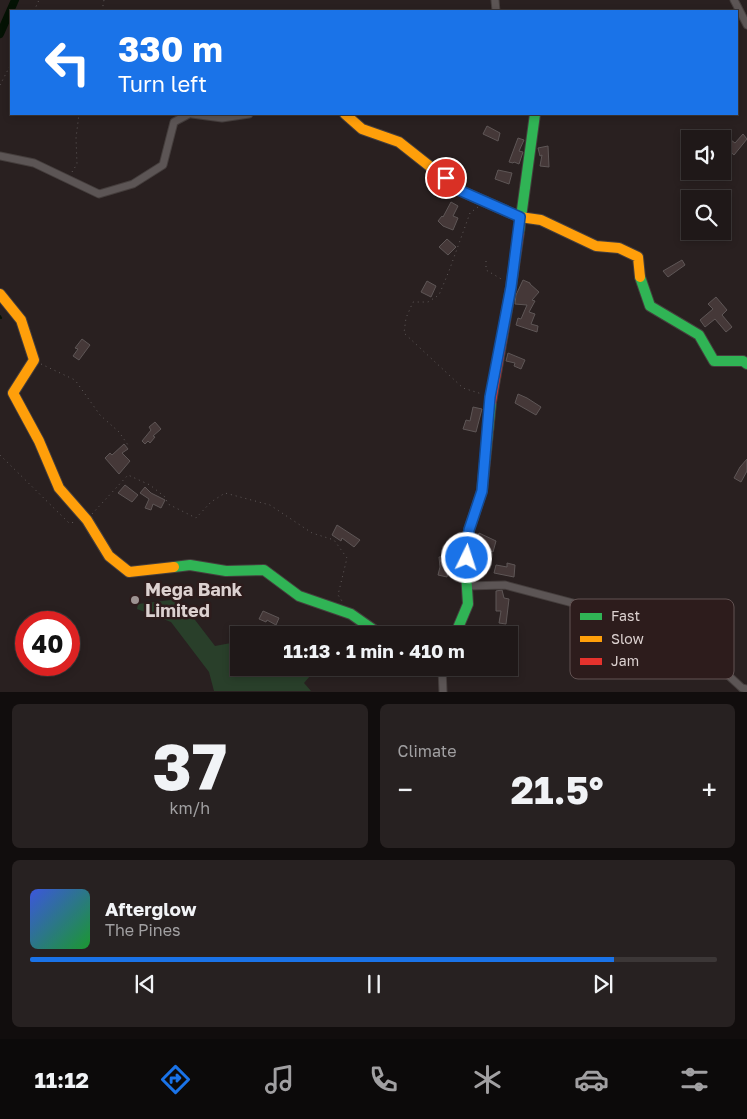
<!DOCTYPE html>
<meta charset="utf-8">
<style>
:root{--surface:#1f1818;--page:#272121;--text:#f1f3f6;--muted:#a1a0a2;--line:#3c3737;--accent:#1a73e8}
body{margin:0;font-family:"Golos Text",sans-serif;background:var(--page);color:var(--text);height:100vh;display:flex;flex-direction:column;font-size:19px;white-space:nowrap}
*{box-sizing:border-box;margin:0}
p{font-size:16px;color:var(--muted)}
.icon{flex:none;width:28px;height:28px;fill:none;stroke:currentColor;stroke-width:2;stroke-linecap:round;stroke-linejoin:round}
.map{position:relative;height:692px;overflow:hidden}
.drawer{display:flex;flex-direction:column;gap:12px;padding:12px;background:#110d0d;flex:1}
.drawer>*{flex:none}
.top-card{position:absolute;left:10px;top:10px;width:728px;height:105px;border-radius:0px;box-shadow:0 2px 8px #0003,0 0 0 1px var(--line);background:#1a73e8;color:#fff;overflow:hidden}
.fabs{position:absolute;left:681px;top:130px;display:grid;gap:10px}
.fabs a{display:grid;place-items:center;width:50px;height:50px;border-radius:0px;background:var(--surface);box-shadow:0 2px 8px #0003,0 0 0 1px var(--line);font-size:25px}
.speed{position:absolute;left:15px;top:611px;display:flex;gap:10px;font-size:25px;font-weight:700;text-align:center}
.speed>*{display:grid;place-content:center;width:65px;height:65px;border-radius:50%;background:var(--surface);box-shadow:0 2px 8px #0003,0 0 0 1px var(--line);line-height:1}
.speed .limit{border:8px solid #d22;background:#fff;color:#111}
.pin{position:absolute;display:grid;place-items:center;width:42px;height:42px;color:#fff;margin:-21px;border:2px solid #fff;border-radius:50%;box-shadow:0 1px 5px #0007}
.me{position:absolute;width:55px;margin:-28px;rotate:4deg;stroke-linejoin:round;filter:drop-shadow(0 0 4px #0008)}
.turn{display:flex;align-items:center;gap:18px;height:105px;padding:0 25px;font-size:22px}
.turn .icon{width:65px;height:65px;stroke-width:2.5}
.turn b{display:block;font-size:35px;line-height:42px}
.big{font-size:38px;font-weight:700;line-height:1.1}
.drawer .tile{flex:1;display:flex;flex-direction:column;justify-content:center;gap:8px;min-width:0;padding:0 18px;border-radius:8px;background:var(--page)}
.drawer .dial{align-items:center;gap:0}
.dial b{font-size:65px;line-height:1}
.song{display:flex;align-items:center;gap:15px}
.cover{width:60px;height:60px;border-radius:8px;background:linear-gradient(135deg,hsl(230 70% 55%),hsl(130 70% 35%))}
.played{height:5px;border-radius:2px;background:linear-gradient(90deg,var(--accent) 85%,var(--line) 85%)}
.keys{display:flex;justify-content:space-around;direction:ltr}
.heat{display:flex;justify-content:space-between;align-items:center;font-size:28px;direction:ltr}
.drawer .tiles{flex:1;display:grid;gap:12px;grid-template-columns:1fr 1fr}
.tile:last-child{grid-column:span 2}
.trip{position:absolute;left:230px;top:626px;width:288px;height:50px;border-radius:0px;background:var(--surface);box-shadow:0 2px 8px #0003,0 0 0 1px var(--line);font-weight:700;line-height:50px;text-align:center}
.menu{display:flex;height:80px;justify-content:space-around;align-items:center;background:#0c0a0a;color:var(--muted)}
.menu .icon{width:35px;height:35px}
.menu .on{color:var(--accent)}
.menu b{font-size:22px;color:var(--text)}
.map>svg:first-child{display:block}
</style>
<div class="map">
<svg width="747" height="692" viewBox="0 0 747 692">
<rect width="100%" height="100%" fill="#292020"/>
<polygon fill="#293f2a" points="179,599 215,646 231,643 241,630 253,635 239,635 239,668 317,668 304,683 311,691 214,691 209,672 171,622 137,609 138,604"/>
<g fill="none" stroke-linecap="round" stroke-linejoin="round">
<polyline stroke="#041204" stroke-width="2" points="0,316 1,318"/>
<polyline stroke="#041204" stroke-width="8" points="0,34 15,0"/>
</g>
<g fill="#453838" stroke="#5e5656">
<polygon points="487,126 500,133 498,141 483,134"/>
<polygon points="743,134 747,139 734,155 725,147 731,140 735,143"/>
<polygon points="518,138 524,140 519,151 523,152 519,164 514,162 513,163 509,162"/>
<polygon points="548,146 549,167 540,166 542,155 540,156 538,148"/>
<polygon points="498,170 512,173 509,184 495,179"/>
<polygon points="451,202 458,206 453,216 458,218 453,230 443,226 438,221 442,216 443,217"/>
<polygon points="447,239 456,247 448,255 439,247"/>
<polygon points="682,260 685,265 668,277 663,271"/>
<polygon points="523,280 530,283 530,284 539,292 532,300 535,301 529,312 535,314 531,324 538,326 537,332 516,325 518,318 521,319 527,305 515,304 516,295"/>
<polygon points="427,281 436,286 431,297 421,292"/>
<polygon points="716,297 727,310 722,315 732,327 726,332 715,319 705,327 700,320 713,309 708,304"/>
<polygon points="82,339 90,345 79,360 73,356 78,349 75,348"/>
<polygon points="508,353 525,360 521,369 514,366 515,363 506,361"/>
<polygon points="518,394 527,398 541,407 536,415 515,403"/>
<polygon points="473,407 482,409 476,432 463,429 466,420 470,421"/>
<polygon points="155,422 161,429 153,436 155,437 150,443 148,441 145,444 142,441 151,430 149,427"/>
<polygon points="124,444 128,449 122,453 130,461 119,474 105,458 110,453 112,455"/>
<polygon points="747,459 747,471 741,482 734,478 740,467"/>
<polygon points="125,485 138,495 132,502 118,493"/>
<polygon points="145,487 151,493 165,500 161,508 153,504 151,510 145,508 149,499 140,493"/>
<polygon points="337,525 360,540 354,547 342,538 341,541 332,535"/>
<polygon points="479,533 496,541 493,552 479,548 481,541 477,540"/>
<polygon points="446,556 447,560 450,561 447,577 438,575 440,567 439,557"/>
<polygon points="507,563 515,565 514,577 494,573 496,565 507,567"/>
<polygon points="502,590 504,598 509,599 506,624 499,623 501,611 496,611 496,591"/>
<polygon points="263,611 279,618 276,625 267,620 266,622 259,619"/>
</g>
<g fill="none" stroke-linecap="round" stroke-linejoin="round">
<g stroke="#453e3d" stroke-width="9">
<g id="street">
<polyline points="495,0 496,11"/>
<polyline points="734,0 747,25"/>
<polyline points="192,114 222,118 249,114"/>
<polyline points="0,156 34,163 99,194 133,184 163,165 174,122 189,114"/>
<polyline points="467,586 505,585 622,616 648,636 697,661 729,676 742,688 747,689"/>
<polyline points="432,635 457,631"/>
<polyline points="442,668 443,692"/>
</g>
</g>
<g stroke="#453e3d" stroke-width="12">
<g id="fast">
<polyline points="519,232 535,114"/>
<polyline points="640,277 650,306 699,335 714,361 743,361 747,364"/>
<polyline points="174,567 190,565 226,571 264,570 299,596 351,614 381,635"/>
<polyline points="455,635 468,604 466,573 469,530 482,491 491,402"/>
</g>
</g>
<g stroke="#453e3d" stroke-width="12">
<g id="slow">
<polyline points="345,114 362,129 399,142 461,191 520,217 541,220 596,246 619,248 638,257 640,277"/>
<polyline points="0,294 21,320 34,360 13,393 39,441 59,488 87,520 109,556 129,572 174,567"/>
</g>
</g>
<g stroke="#453e3d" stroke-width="12">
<polyline id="jam" points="491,402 511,287 519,232"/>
</g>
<g stroke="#5f5959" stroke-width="1" stroke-dasharray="1 4" stroke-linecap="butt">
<polyline points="34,11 39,0"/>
<polyline points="102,11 104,0"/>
<polyline points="0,85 11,64"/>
<polyline points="72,172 77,164 76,138 79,114"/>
<polyline points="478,207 470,213 449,271 439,295 428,302 413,302 406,318 404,333 463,388 482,394"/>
<polyline points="486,261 486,270 503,280"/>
<polyline points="41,364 75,380 100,415 119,432 128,445"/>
<polyline points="0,455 69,523 76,522"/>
<polyline points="92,514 128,475 150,485 165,497 168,504 196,518 211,502 225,493 270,505 312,533 334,540 347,558 338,595 342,601"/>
</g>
<use href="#street" stroke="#5c5555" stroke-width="7"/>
<use href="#fast" stroke="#30b455" stroke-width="10"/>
<use href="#slow" stroke="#ff9f0a" stroke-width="10"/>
<use href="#jam" stroke="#e5322d" stroke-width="10"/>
</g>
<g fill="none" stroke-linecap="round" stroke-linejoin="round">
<g stroke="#114b97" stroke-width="12">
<polyline id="route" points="446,178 461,191 520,217 511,287 490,397 482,491 469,530 467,558"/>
</g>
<use href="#route" stroke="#1a73e8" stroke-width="9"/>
</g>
<circle fill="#9d9392" stroke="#2d1c1c" stroke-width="2" cx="135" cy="600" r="5"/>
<g text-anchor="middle" stroke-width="5" stroke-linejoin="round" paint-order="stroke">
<g font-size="18" font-weight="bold" fill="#dcd1d0" stroke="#2d1c1c" text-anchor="start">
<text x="145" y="596">Mega Bank<tspan x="145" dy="21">Limited</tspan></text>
</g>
</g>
<rect x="570" y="599" width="164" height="80" rx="8" fill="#2d1c1c" stroke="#625252" stroke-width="1"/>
<rect x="580" y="613" width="22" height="7" fill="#30b455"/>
<rect x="580" y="636" width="22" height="6" fill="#ff9f0a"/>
<rect x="580" y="658" width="22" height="7" fill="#e5322d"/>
<g font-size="14" fill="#dcd1d0">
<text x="611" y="621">Fast</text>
<text x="611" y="644">Slow</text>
<text x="611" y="666">Jam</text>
</g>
</svg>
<div class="fabs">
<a><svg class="icon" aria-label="sound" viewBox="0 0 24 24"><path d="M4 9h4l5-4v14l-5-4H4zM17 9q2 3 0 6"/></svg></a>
<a><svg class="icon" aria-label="search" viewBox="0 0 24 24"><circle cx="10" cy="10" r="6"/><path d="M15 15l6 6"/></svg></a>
</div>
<div class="speed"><div class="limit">40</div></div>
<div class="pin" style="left:446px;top:178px;background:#d93025"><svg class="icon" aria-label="arrive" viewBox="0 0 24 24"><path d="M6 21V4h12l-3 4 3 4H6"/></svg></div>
<svg class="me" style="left:467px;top:558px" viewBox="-20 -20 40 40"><circle r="17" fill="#1a73e8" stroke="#fff" stroke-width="3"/><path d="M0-11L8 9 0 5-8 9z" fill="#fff"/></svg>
<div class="trip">11:13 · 1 min · 410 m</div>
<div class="top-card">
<div class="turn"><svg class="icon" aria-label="left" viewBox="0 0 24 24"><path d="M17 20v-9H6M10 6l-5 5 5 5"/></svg><div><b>330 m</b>Turn left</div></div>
</div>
</div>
<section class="drawer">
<div class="tiles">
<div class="tile dial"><b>37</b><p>km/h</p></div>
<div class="tile"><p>Climate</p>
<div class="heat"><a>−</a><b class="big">21.5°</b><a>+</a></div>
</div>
<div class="tile">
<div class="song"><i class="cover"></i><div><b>Afterglow</b><p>The Pines</p></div></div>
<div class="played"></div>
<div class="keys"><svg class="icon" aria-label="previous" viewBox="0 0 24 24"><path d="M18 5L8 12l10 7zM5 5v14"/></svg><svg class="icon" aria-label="pause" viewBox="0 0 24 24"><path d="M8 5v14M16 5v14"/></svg><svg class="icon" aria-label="next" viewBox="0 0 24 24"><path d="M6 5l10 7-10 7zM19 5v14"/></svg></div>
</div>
</div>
</section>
<nav class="menu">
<b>11:12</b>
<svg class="icon on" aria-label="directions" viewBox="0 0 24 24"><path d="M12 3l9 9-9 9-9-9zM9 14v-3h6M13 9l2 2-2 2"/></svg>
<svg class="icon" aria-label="music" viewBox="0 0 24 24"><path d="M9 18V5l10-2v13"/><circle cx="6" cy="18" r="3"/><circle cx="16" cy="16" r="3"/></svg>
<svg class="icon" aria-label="phone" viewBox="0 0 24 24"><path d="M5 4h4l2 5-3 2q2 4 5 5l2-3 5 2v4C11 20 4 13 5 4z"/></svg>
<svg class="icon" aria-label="climate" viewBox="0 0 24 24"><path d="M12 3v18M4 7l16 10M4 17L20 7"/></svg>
<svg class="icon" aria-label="car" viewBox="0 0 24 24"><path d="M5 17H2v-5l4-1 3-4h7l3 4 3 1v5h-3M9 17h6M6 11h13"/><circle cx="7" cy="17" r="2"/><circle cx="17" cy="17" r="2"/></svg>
<svg class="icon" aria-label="filters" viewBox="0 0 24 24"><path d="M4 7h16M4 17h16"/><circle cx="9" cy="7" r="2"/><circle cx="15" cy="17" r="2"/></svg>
</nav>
